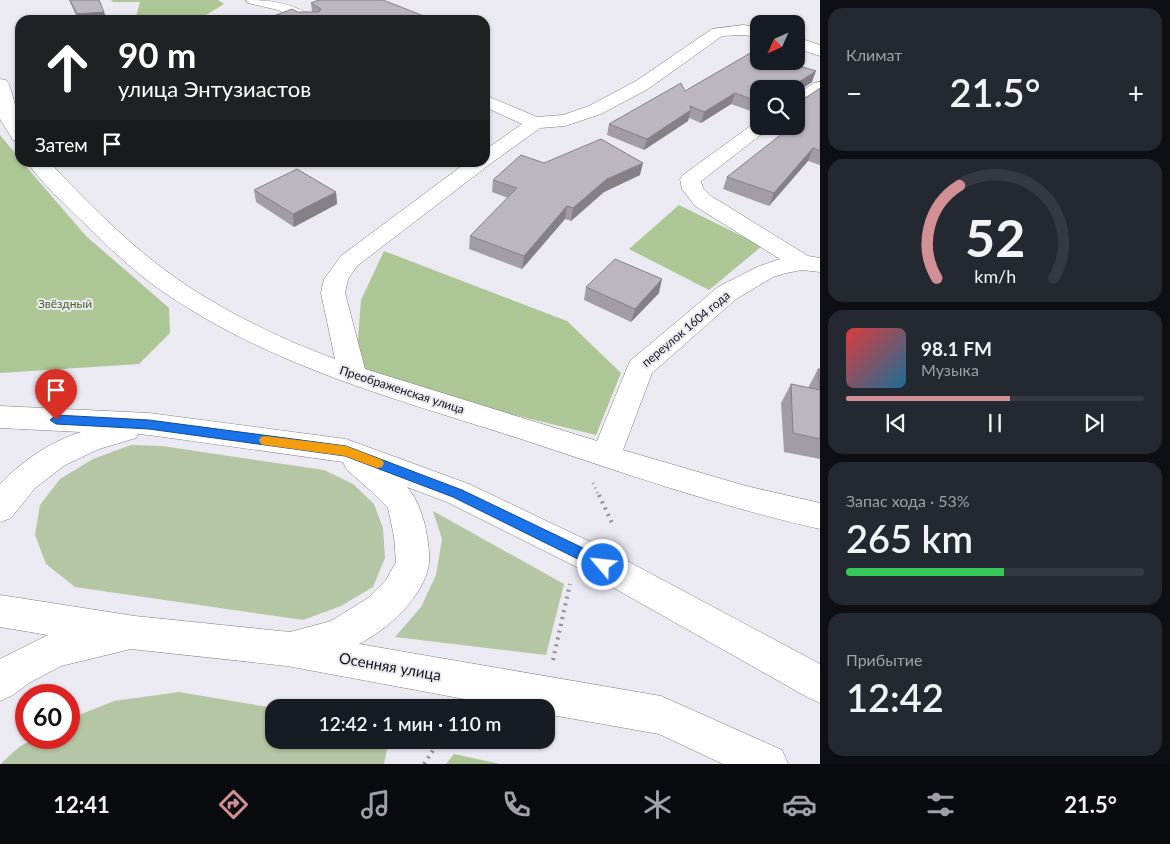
<!DOCTYPE html>
<html lang="ru">
<meta charset="utf-8">
<style>
:root{--surface:#171b24;--page:#242831;--text:#f1f3f6;--muted:#9ea1a6;--line:#363941;--accent:#d29096}
body{margin:0;font-family:Lato,sans-serif;background:var(--page);color:var(--text);height:100vh;display:flex;flex-direction:column;font-size:19px;white-space:nowrap}
*{box-sizing:border-box;margin:0}
p{font-size:16px;color:var(--muted)}
.icon{flex:none;width:28px;height:28px;fill:none;stroke:currentColor;stroke-width:2;stroke-linecap:round;stroke-linejoin:round}
.map{position:relative;flex:1;overflow:hidden}
.details{display:flex;flex-direction:column;gap:8px;padding:8px;background:#0d0f14;width:350px}
.details>*{flex:none}
.guide{position:absolute;left:15px;top:15px;width:475px;height:152px;border-radius:15px;box-shadow:0 1px 4px #0004;background:#202124;color:#fff;overflow:hidden}
.needle{width:32px;rotate:225deg}
.fabs{position:absolute;left:750px;top:15px;display:grid;gap:10px}
.fabs a{display:grid;place-items:center;width:55px;height:55px;border-radius:10px;background:var(--surface);box-shadow:0 1px 4px #0004;font-size:25px}
.speed{position:absolute;left:15px;top:684px;display:flex;gap:10px;font-size:25px;font-weight:700;text-align:center}
.speed>*{display:grid;place-content:center;width:65px;height:65px;border-radius:50%;background:var(--surface);box-shadow:0 1px 4px #0004;line-height:1}
.speed .limit{border:8px solid #d22;background:#fff;color:#111}
.pin{position:absolute;display:grid;place-items:center;width:42px;height:42px;color:#fff;margin:-51px -21px;border-radius:50% 50% 50% 0;rotate:-45deg;box-shadow:0 0 5px #0007}
.pin .icon{rotate:45deg}
.me{position:absolute;width:55px;margin:-28px;rotate:298deg;stroke-linejoin:round;filter:drop-shadow(0 0 4px #0008)}
.turn{display:flex;align-items:center;gap:18px;height:105px;padding:0 20px;font-size:22px}
.turn .icon{width:65px;height:65px;stroke-width:2.5}
.turn b{display:block;font-size:35px;line-height:42px}
.then{display:flex;align-items:center;height:48px;padding:0 20px;background:#0003;gap:10px;font-size:19px}
.big{font-size:38px;font-weight:600;line-height:1.1}
.details .card{flex:1;display:flex;flex-direction:column;justify-content:center;gap:8px;min-width:0;padding:0 18px;border-radius:15px;background:var(--page)}
.details .dial{align-items:center;gap:0}
.dial svg{height:130px;overflow:visible;fill:none;stroke:var(--line);stroke-width:7;stroke-linecap:round;text-anchor:middle}
.dial text{fill:var(--text);stroke:none}
.song{display:flex;align-items:center;gap:15px}
.cover{width:60px;height:60px;border-radius:8px;background:linear-gradient(135deg,hsl(0 70% 55%),hsl(200 70% 35%))}
.played{height:5px;border-radius:2px;background:linear-gradient(90deg,var(--accent) 55%,var(--line) 55%)}
.keys{display:flex;justify-content:space-around;direction:ltr}
.heat{display:flex;justify-content:space-between;align-items:center;font-size:28px;direction:ltr}
.charge{height:8px;border-radius:4px;background:linear-gradient(90deg,#34c759 53%,var(--line) 0)}
.trip{position:absolute;left:265px;top:699px;width:290px;height:50px;border-radius:15px;background:var(--surface);box-shadow:0 1px 4px #0004;font-weight:600;line-height:50px;text-align:center}
.tabs{display:flex;height:80px;justify-content:space-around;align-items:center;background:#090b0e;color:var(--muted)}
.tabs .icon{width:35px;height:35px}
.tabs .on{color:var(--accent)}
.tabs b{font-size:22px;color:var(--text)}
main{display:flex;flex:1;min-height:0}
.map>svg:first-child{display:block}
</style>
<main>
<div class="map">
<svg width="820" height="764" viewBox="0 0 820 764">
<rect width="100%" height="100%" fill="#ebeaf3"/>
<g fill="#b4c6a3">
<polygon points="131,445 162,446 324,470 353,484 374,504 383,528 385,558 373,587 341,606 303,620 75,587 46,564 35,535 40,505 60,479 93,459"/>
<polygon points="433,511 564,584 546,655 395,637 421,607 436,575 442,539"/>
<path d="M 179,692 L 274,708 L 274,740 L 389,740 L 384,764 L 1,764 C 28,737 31,738 69,738 L 69,719 L 114,701 Z"/>
</g>
<g fill="#adc695">
<polygon points="111,0 218,0 224,4 198,20 135,20 140,2 113,2"/>
<polygon points="0,135 20,159 20,162 23,163 86,236 169,308 170,333 139,364 0,373"/>
<polygon points="679,205 762,246 709,290 629,249"/>
<polygon points="384,251 567,321 621,373 596,435 470,404 356,366 361,300"/>
<polygon points="454,754 500,764 446,764"/>
</g>
<g fill="none" stroke-linecap="round" stroke-linejoin="round">
<g stroke="#7f7e86" stroke-width="1">
<g id="minor">
<path d="M 246,0 C 277,0 289,4 317,17 L 320,20 L 299,20 L 278,10 L 248,3 Z"/>
<path d="M 743,25 L 759,27 L 759,37 L 743,35 L 722,36 L 648,89 L 601,114 L 565,126 L 540,128 L 490,164 L 357,266 L 348,279 L 345,293 L 365,369 L 597,441 L 630,361 L 718,287 L 757,267 L 780,259 L 695,206 L 682,189 L 680,179 L 683,175 L 756,122 L 759,121 L 759,126 L 772,126 L 701,181 L 703,188 L 711,196 L 808,256 L 820,258 L 820,272 L 802,270 L 786,273 L 773,277 L 736,299 L 652,373 L 623,450 L 746,486 L 820,503 L 820,529 C 718,506 620,472 521,439 C 393,398 262,364 152,284 C 127,265 104,243 82,221 C 64,203 42,184 27,162 L 49,162 C 84,198 118,234 157,264 C 208,304 275,337 335,359 L 321,293 L 324,279 L 328,274 L 341,256 L 467,162 L 485,162 L 485,150 L 522,124 L 485,107 L 485,95 L 537,117 L 563,115 L 589,106 L 636,81 L 712,29 Z"/>
<polygon points="796,37 820,45 820,56 796,48"/>
<polygon points="0,79 6,80 9,84 20,121 20,142 13,140 0,119"/>
<polygon points="820,82 820,95 802,107 796,108 796,95 814,83"/>
</g>
</g>
<g stroke="#7f7e86" stroke-width="1">
<path id="major" d="M 0,406 L 149,413 L 346,439 L 357,443 L 469,484 L 599,546 L 820,664 L 820,703 L 807,697 L 575,566 L 447,502 L 407,487 C 416,497 421,511 425,525 C 427,537 430,550 429,563 C 425,596 387,630 359,644 L 661,696 L 782,750 L 788,764 L 723,764 L 659,734 L 546,714 L 546,708 L 513,708 L 287,666 L 131,649 L 61,666 L 29,683 L 13,695 L 0,701 L 0,659 L 48,635 L 0,627 L 0,595 L 135,616 L 290,632 L 331,621 L 368,598 L 386,580 L 396,562 L 394,536 L 388,508 L 371,491 L 347,470 L 343,462 L 149,435 L 138,434 L 136,438 L 99,449 L 65,465 L 35,488 L 11,518 L 0,522 L 0,484 C 23,460 50,442 81,432 L 0,428 Z"/>
</g>
<polyline stroke="#8f8e95" stroke-width="3" stroke-dasharray="1 4" stroke-linecap="butt" points="593,483 599,496"/>
<g stroke="#8f8e95" stroke-width="4" stroke-dasharray="2 5" stroke-linecap="butt">
<polyline points="599,495 612,523"/>
<polyline points="553,660 570,584"/>
<polyline points="424,764 440,740"/>
</g>
<use href="#minor" fill="#fff" fill-rule="evenodd"/>
<use href="#major" fill="#fff" fill-rule="evenodd"/>
</g>
<g fill="#a29da4">
<polygon points="69,0 99,0 107,20 78,20"/>
<polygon points="311,3 434,20 263,20 298,12 312,12"/>
<polygon points="801,65 800,66 812,82 798,91 797,96 801,98 807,97 820,88 820,165 808,161 769,206 723,189 727,177 791,127 790,126 796,126 796,89 759,89 759,114 731,104 701,123 689,118 688,121 644,150 607,135 609,124 685,91"/>
<polygon points="544,163 640,175 604,192 571,221 565,219 522,269 469,249 470,236 508,198 492,192 493,180"/>
<polygon points="254,190 336,192 337,204 294,227 256,202"/>
<polygon points="586,287 659,293 631,322 584,300"/>
<polygon points="818,369 820,369 820,459 784,452 781,403 791,384 808,388"/>
</g>
<g fill="#848086">
<polygon points="104,12 107,20 79,20 77,14"/>
<polygon points="805,55 801,65 789,74 793,64"/>
<polygon points="816,71 812,82 796,93 799,82"/>
<polygon points="735,93 731,104 701,123 704,112"/>
<polygon points="691,110 688,121 644,150 647,139"/>
<polygon points="813,148 808,161 769,206 774,193"/>
<polygon points="643,163 640,175 604,192 571,221 573,208 607,179"/>
<polygon points="336,192 337,204 294,227 293,214"/>
<polygon points="567,206 565,219 522,269 524,256"/>
<polygon points="662,279 659,293 631,322 635,309"/>
</g>
<g fill="#bcb7bf" stroke="#848086">
<polygon points="70,0 99,0 104,12 77,14"/>
<polygon points="319,0 383,0 434,20 263,20 292,9 298,12 319,12 321,9 311,3"/>
<polygon points="759,48 759,61 796,61 796,52 805,55 793,64 816,71 799,82 798,93 796,94 796,89 759,89 759,102 735,93 704,112 690,106 691,110 647,139 609,124 681,83 685,91"/>
<polygon points="820,88 820,151 813,148 774,193 727,177 792,126 796,126 796,123 803,117 796,115 796,97 799,95 801,98 807,97"/>
<polygon points="601,139 643,163 607,179 573,208 567,206 524,256 470,236 517,188 493,180 521,155 544,163"/>
<polygon points="297,169 336,192 293,214 254,190"/>
<polygon points="615,259 662,279 635,309 586,287"/>
<polygon points="818,369 820,369 820,439 793,433 791,384 820,390"/>
</g>
<polygon fill="#1a73e8" stroke="#114b97" points="56,415 149,420 346,446 462,490 608,560 610,565 608,569 603,571 598,569 453,497 345,456 149,429 56,424 50,420"/>
<polygon fill="#f59e0b" points="265,436 346,446 382,460 384,463 382,467 377,468 345,456 265,445 261,444 259,440 261,437"/>
<g text-anchor="middle" stroke-width="4" stroke-linejoin="round" paint-order="stroke">
<g font-size="12" fill="#44621d" stroke="#ebeaf3">
<text x="65" y="308">Звёздный</text>
</g>
<g font-size="12" fill="#131316" stroke="#ebeaf3">
<text transform="translate(686 329) rotate(-40)" y="4">переулок 1604 года</text>
<text transform="translate(402 390) rotate(18)" y="4">Преображенская улица</text>
</g>
<g font-size="15" fill="#131316" stroke="#ebeaf3">
<text transform="translate(390 667) rotate(10)" y="5">Осенняя улица</text>
</g>
</g>
</svg>
<div class="fabs">
<a><svg class="needle" viewBox="-14 -14 28 28"><path d="M0-13l5 13h-10z" fill="#e53935"/><path d="M0 13l5-13h-10z" fill="#9ea1a6"/></svg></a>
<a><svg class="icon" aria-label="search" viewBox="0 0 24 24"><circle cx="10" cy="10" r="6"/><path d="M15 15l6 6"/></svg></a>
</div>
<div class="speed"><div class="limit">60</div></div>
<div class="pin" style="left:56px;top:420px;background:#d93025"><svg class="icon" aria-label="arrive" viewBox="0 0 24 24"><path d="M6 21V4h12l-3 4 3 4H6"/></svg></div>
<svg class="me" style="left:603px;top:565px" viewBox="-20 -20 40 40"><circle r="17" fill="#1a73e8" stroke="#fff" stroke-width="3"/><path d="M0-11L8 9 0 5-8 9z" fill="#fff"/></svg>
<div class="trip">12:42 · 1 мин · 110 m</div>
<div class="guide">
<div class="turn"><svg class="icon" aria-label="ahead" viewBox="0 0 24 24"><path d="M12 20V5M6 11l6-6 6 6"/></svg><div><b>90 m</b>улица Энтузиастов</div></div>
<div class="then">Затем<svg class="icon" aria-label="arrive" viewBox="0 0 24 24"><path d="M6 21V4h12l-3 4 3 4H6"/></svg></div>
</div>
</div>
<section class="details">
<div class="card"><p>Климат</p>
<div class="heat"><a>−</a><b class="big">21.5°</b><a>+</a></div>
</div>
<div class="card dial"><svg viewBox="0 0 100 80">
<path d="M14 69A42 42 0 1 1 86 69"/>
<path d="M14 69A42 42 0 0 1 28 12" stroke="#d29096"/>
<text x="50" y="56" font-size="32" font-weight="700">52</text>
<text x="50" y="72" font-size="11">km/h</text>
</svg></div>
<div class="card">
<div class="song"><i class="cover"></i><div><b>98.1 FM</b><p>Музыка</p></div></div>
<div class="played"></div>
<div class="keys"><svg class="icon" aria-label="previous" viewBox="0 0 24 24"><path d="M18 5L8 12l10 7zM5 5v14"/></svg><svg class="icon" aria-label="pause" viewBox="0 0 24 24"><path d="M8 5v14M16 5v14"/></svg><svg class="icon" aria-label="next" viewBox="0 0 24 24"><path d="M6 5l10 7-10 7zM19 5v14"/></svg></div>
</div>
<div class="card"><p>Запас хода · 53%</p><b class="big">265 km</b><div class="charge"></div></div>
<div class="card"><p>Прибытие</p><b class="big">12:42</b></div>
</section>
</main>
<nav class="tabs">
<b>12:41</b>
<svg class="icon on" aria-label="directions" viewBox="0 0 24 24"><path d="M12 3l9 9-9 9-9-9zM9 14v-3h6M13 9l2 2-2 2"/></svg>
<svg class="icon" aria-label="music" viewBox="0 0 24 24"><path d="M9 18V5l10-2v13"/><circle cx="6" cy="18" r="3"/><circle cx="16" cy="16" r="3"/></svg>
<svg class="icon" aria-label="phone" viewBox="0 0 24 24"><path d="M5 4h4l2 5-3 2q2 4 5 5l2-3 5 2v4C11 20 4 13 5 4z"/></svg>
<svg class="icon" aria-label="climate" viewBox="0 0 24 24"><path d="M12 3v18M4 7l16 10M4 17L20 7"/></svg>
<svg class="icon" aria-label="car" viewBox="0 0 24 24"><path d="M5 17H2v-5l4-1 3-4h7l3 4 3 1v5h-3M9 17h6M6 11h13"/><circle cx="7" cy="17" r="2"/><circle cx="17" cy="17" r="2"/></svg>
<svg class="icon" aria-label="filters" viewBox="0 0 24 24"><path d="M4 7h16M4 17h16"/><circle cx="9" cy="7" r="2"/><circle cx="15" cy="17" r="2"/></svg>
<b>21.5°</b>
</nav>
